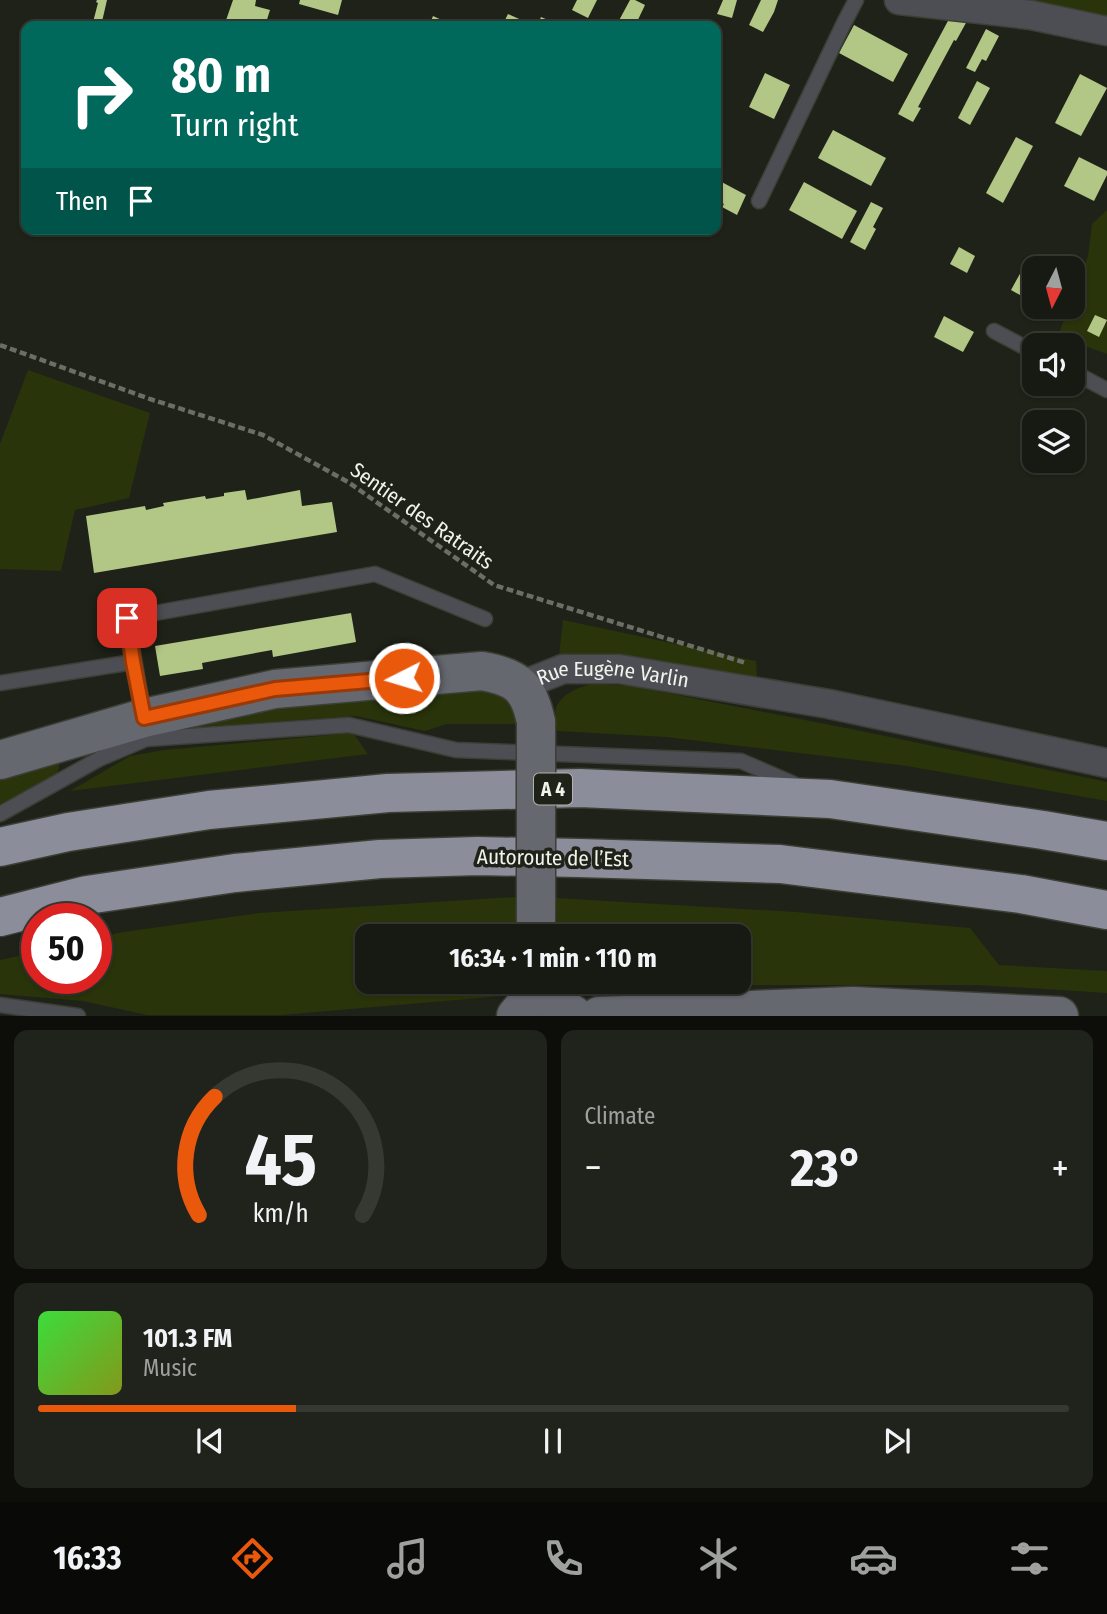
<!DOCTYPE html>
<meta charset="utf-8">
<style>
:root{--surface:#171a12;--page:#20231b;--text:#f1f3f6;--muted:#9ea19f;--line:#363832;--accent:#ea580c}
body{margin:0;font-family:"Fira Sans Condensed",sans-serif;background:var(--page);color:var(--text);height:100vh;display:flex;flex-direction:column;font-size:26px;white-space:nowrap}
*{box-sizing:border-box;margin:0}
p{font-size:23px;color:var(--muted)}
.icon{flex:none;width:38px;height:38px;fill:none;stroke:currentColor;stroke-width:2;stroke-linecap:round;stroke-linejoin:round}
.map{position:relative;height:1016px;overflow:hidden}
.details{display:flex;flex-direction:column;gap:14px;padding:14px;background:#0d0e0a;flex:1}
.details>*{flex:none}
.hud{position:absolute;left:21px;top:21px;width:700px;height:214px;border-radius:14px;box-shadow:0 2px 5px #0004,0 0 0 2px var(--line);background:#00695c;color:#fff;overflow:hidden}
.needle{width:46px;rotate:186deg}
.controls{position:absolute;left:1022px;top:256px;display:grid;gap:14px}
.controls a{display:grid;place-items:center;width:63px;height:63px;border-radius:14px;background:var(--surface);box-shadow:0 2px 5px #0004,0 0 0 2px var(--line);font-size:35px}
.speed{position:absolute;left:21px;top:903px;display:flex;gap:14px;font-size:35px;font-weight:700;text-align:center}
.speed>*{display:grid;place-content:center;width:91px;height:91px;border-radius:50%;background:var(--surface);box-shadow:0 2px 5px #0004,0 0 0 2px var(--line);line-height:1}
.speed .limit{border:10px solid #d22;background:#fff;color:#111}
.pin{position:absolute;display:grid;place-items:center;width:60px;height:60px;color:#fff;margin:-30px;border-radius:14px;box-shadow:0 4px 10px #0006}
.me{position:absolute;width:77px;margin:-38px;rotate:265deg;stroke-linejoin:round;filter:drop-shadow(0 0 5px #0008)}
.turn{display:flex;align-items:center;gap:24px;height:147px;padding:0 35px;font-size:32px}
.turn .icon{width:91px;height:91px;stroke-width:2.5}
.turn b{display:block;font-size:49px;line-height:60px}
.then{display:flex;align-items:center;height:66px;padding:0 35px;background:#0003;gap:14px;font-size:26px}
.big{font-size:52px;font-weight:700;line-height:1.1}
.details .tile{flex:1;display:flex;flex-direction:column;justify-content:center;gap:10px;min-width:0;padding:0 24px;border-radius:14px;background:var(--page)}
.details .dial{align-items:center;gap:0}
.dial svg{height:182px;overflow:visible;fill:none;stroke:var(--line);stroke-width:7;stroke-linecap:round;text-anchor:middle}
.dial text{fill:var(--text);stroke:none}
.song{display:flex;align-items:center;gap:21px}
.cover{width:84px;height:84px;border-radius:10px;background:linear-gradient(135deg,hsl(120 70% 55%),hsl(70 70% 35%))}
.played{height:7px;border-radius:4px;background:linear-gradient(90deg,var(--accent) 25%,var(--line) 25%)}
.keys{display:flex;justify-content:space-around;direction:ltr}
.heat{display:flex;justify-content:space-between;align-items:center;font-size:38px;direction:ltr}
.details .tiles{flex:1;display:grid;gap:14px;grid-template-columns:1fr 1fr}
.tile:last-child{grid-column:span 2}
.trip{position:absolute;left:355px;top:924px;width:396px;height:70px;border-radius:14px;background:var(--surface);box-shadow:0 2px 5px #0004,0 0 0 2px var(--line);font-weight:700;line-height:70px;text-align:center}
.dock{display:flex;height:112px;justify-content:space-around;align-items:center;background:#090a07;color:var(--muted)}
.dock .icon{width:49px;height:49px}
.dock .active{color:var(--accent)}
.dock b{font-size:32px;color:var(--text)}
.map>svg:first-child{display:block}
</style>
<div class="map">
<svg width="1107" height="1016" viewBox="0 0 1107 1016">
<rect width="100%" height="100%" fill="#1f2218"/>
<g fill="#29340a">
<polygon points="996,0 1107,0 1107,25"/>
<polygon points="1107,210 1107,354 1058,336 1069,306 1073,306 1073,296 1088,256 1092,224"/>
<polygon points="28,370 150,413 129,498 75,510 61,571 0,569 0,444"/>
<polygon points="563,620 756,661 757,680 559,656"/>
<path d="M 593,684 L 631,686 L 851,729 L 1107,782 L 1107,801 L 907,766 L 666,737 L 557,731 C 557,724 554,714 556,708 C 562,693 579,687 593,684 Z"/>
<path d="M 466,691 C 474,691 486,690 494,692 C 507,697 514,712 516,724 L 447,724 L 425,731 L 356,716 L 184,728 L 229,715 L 358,697 Z"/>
<polygon points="353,733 368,754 70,791 130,756 164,750"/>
<polygon points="61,758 57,775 0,804 0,777"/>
<polygon points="516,897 518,936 368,936 368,982 517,982 503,996 281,1015 147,1015 83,1001 0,994 0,960 37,952 37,978 96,978 96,938 123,932 259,913"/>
<polygon points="556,898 796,912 970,928 999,965 1107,971 1107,993 979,985 656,985 580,990 564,984 563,982 738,982 738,936 558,936"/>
</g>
<g fill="#b2c685">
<polygon points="97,0 107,0 101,26 92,26 98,3 96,2"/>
<polygon points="233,0 256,0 255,6 270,10 265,26 224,26"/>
<polygon points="300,0 342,0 338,15 299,4"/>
<polygon points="577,0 597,0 588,18 572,10"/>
<polygon points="630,0 635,0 645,5 635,26 616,26"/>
<polygon points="723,0 737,0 732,18 717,14"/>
<polygon points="761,0 778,0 774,12 763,32 749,25"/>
<polygon points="508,14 535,26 502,26"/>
<polygon points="433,16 446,22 445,26 429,26"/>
<polygon points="541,17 562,26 537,26"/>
<polygon points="949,19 967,21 956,41 954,40 918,107 921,108 913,122 898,114"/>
<polygon points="854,25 908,54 893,82 839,53"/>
<polygon points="986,29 999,36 986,61 982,59 975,72 966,68"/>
<polygon points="765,73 790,85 774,119 749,107"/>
<polygon points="1080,74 1107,88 1081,136 1055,123"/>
<polygon points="977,81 990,88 970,125 958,118"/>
<polygon points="833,130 886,158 871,186 818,158"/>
<polygon points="1016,137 1033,146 1003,203 986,193"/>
<polygon points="1079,157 1107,171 1107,175 1094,201 1064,186"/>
<polygon points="716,179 746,195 737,215 722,207 724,204 716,200"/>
<polygon points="804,182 857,211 842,239 789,210"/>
<polygon points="871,202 883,208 873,227 876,229 865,250 850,242"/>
<polygon points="959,247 975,256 967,273 950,264"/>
<polygon points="1028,259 1041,266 1043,262 1054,268 1034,268 1034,303 1011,290"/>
<polygon points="1095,315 1107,320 1099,337 1087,331"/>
<polygon points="944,316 974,332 963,352 934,337"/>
<polygon points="245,490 247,500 300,490 302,506 332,502 337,532 94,573 86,516 145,506 146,510 164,506 163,503 205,496 206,499 224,496 224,493"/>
<polygon points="351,613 356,642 273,657 272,650 202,663 203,669 160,676 155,646"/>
</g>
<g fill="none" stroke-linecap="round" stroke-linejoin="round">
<g stroke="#3c3f36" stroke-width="17">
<g id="lane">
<polyline points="759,201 844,23 856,0"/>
<polyline points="994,331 1034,352"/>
<polyline points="1073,372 1107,390"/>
<polyline points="0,683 133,662"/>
<polyline points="144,717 127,618 375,574 485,619"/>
<polyline points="0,814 99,759 146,739 349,725 456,750 741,761 794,784"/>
<polyline points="0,1005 78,1016"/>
</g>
</g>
<g stroke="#3c3f36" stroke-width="31">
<g id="street">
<polyline points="899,0 1031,15 1107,31"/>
<path id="s1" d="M 520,686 L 563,669 L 619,669 L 829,704 L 1107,763"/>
</g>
</g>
<g stroke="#3c3f36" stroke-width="41">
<g id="secondary">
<path d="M 0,760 L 144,718 L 275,689 L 482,671 C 517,677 529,687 536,722"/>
<polyline points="541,982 552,1000 575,1016"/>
<polyline points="516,1016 526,1004 534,982"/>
<polyline points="599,1016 853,1006 1059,1016"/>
</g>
</g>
<g stroke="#3c3f36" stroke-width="41">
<g id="highway">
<polyline points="0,847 68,832 209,810 388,793 580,788 830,799 1043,830 1107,841"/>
<polyline points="0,917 87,895 235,873 380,859 478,856 579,858 780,864 1021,894 1107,910"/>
</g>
</g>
<polyline stroke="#6b6e65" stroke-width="4.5" stroke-dasharray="7 3.5" stroke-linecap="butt" points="0,345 150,399 263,435 348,482 494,585 746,663"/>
<use href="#lane" stroke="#4d4e53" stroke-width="14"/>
<use href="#street" stroke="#4d4e53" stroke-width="28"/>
<use href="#secondary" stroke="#666870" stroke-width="38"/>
<use href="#highway" stroke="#8b8d9a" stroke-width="38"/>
<g stroke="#3c3f36" stroke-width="41" stroke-linecap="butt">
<polyline id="secondary-bridge" points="536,722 536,936"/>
</g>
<use href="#secondary-bridge" stroke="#666870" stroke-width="38"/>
</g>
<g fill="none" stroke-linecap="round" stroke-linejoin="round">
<g stroke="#983908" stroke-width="18">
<polyline id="route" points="127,618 133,662 144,718 275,689 404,678"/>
</g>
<use href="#route" stroke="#ea580c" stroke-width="12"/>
</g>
<g text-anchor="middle" stroke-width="7" stroke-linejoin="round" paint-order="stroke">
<rect fill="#1f2218" stroke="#b1b4ac" stroke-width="2" x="534" y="773.5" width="38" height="31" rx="5"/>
<g font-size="19" font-weight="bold" fill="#f0f3ec">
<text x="553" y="796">A 4</text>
</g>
<g font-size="21" fill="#f0f3ec" stroke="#1f2218">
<text transform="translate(422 516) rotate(35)" y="7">Sentier des Ratraits</text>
<text dy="7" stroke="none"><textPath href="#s1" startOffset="96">Rue Eugène Varlin</textPath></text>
<text transform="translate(553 858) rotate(1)" y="7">Autoroute de l’Est</text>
</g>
</g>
</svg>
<div class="controls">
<a><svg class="needle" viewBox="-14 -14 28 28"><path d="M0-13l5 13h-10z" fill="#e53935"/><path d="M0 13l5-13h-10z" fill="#9ea19f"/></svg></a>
<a><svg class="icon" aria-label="sound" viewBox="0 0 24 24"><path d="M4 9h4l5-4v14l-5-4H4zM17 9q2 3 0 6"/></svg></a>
<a><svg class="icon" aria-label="layers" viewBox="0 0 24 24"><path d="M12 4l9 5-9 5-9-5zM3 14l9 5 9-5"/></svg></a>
</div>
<div class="speed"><div class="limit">50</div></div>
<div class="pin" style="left:127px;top:618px;background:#d93025"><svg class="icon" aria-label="arrive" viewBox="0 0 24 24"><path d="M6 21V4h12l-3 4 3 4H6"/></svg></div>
<svg class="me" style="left:404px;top:678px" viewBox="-20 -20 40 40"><circle r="17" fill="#ea580c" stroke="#fff" stroke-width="3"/><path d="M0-11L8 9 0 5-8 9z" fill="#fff"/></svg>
<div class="trip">16:34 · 1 min · 110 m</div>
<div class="hud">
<div class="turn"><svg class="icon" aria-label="right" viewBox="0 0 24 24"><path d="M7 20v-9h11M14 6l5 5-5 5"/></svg><div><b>80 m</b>Turn right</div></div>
<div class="then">Then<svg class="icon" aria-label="arrive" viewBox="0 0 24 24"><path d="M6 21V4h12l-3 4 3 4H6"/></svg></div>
</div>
</div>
<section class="details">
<div class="tiles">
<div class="tile dial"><svg viewBox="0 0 100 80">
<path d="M14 69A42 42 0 1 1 86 69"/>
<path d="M14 69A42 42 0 0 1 21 17" stroke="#ea580c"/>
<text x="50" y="56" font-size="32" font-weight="700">45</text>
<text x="50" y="72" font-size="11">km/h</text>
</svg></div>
<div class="tile"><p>Climate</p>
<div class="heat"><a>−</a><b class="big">23°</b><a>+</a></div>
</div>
<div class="tile">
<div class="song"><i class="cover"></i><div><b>101.3 FM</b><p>Music</p></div></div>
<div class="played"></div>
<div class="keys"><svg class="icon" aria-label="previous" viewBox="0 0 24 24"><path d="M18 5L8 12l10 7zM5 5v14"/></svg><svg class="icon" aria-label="pause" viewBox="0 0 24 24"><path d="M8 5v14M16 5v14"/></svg><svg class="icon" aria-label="next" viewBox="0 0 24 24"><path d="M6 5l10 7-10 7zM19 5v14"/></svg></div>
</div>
</div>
</section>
<nav class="dock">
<b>16:33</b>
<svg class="icon active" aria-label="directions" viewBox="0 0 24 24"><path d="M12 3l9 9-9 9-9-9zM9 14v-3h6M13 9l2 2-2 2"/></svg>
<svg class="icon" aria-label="music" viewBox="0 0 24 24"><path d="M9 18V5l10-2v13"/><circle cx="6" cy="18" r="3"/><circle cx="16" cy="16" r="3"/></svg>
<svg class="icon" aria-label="phone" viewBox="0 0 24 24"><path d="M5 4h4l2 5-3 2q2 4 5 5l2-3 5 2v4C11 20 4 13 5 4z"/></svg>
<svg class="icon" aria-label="climate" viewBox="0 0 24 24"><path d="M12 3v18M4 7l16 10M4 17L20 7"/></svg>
<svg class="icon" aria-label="car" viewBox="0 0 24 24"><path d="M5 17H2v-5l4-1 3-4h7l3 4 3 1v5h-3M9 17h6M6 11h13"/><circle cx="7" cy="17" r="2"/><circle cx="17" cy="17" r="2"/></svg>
<svg class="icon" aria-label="filters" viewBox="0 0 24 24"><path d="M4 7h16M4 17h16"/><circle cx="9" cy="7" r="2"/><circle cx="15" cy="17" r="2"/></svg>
</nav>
